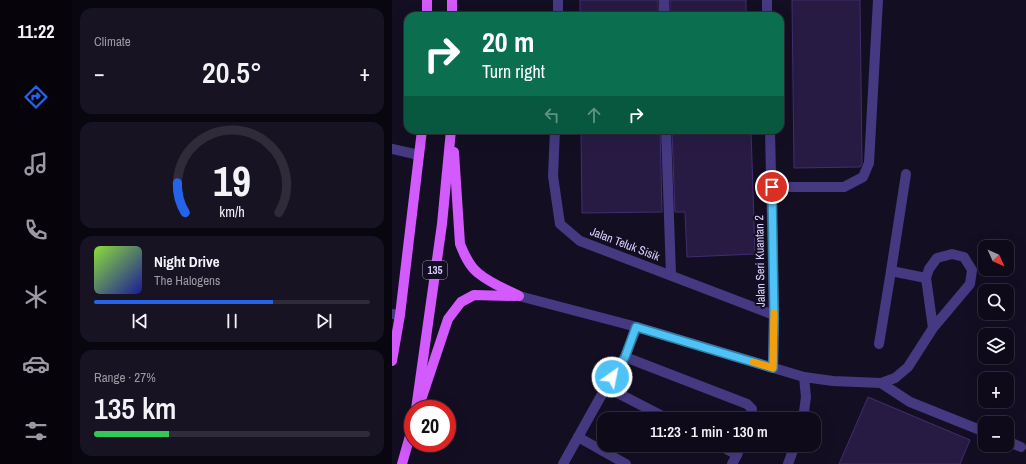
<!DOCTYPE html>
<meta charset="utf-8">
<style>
:root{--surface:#0f0a1a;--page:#181323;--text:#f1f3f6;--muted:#9b9aa2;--line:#2f2b39;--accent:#2563eb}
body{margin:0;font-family:"Archivo Narrow",sans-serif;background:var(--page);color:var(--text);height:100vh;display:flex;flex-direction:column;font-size:15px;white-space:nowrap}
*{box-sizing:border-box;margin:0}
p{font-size:13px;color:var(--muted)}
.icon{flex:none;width:22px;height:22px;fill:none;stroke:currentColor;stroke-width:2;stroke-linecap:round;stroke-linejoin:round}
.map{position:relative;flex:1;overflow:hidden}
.panel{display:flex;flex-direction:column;gap:8px;padding:8px;background:#08060e;width:320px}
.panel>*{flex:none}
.top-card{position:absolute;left:12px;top:12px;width:380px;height:122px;border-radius:12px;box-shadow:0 4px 16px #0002,0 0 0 1px var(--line);background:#0b6e4f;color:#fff;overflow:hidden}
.needle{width:26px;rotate:135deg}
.tools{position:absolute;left:586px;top:240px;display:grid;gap:8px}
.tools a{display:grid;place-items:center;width:36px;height:36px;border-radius:8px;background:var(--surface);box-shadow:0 4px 16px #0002,0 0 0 1px var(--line);font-size:20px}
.speed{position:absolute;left:12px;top:400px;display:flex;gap:8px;font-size:20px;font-weight:700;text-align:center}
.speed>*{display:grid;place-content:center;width:52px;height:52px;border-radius:50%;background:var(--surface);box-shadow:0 4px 16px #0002,0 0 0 1px var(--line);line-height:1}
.speed .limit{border:6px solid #d22;background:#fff;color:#111}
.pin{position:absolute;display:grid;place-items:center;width:34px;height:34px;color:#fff;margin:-17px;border:2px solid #fff;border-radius:50%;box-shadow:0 1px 4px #0007}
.me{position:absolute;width:44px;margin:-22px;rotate:33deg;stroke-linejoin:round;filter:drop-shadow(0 0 3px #0008)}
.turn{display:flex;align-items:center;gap:14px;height:84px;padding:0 12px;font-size:18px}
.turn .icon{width:52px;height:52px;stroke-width:2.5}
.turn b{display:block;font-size:28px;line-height:34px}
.lanes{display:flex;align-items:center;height:38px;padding:0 12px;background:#0003;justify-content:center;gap:20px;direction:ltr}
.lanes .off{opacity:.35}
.big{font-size:30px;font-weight:600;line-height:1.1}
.panel .widget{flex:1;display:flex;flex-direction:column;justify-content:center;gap:6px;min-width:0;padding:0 14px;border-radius:12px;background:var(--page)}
.panel .dial{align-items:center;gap:0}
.dial svg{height:104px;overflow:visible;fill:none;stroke:var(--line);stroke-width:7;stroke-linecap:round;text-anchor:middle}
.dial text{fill:var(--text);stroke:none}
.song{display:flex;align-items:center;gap:12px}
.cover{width:48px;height:48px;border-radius:6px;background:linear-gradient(135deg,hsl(90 70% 55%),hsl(240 70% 35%))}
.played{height:4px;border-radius:2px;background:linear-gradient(90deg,var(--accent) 65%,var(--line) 65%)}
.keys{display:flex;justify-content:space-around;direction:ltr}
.heat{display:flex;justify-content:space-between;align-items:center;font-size:22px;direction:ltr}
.charge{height:6px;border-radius:3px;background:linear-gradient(90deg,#34c759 27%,var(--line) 0)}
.trip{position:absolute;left:205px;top:412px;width:224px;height:40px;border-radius:12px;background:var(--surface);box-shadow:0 4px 16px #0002,0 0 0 1px var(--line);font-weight:600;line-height:40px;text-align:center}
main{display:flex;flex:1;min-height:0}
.tab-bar{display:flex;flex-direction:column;width:72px;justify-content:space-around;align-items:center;background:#06040a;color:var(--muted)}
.tab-bar .icon{width:28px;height:28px}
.tab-bar .active{color:var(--accent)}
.tab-bar b{font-size:18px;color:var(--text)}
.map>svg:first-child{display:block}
</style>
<main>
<nav class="tab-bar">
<b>11:22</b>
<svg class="icon active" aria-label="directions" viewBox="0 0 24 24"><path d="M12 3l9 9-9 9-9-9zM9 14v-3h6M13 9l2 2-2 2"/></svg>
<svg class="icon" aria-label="music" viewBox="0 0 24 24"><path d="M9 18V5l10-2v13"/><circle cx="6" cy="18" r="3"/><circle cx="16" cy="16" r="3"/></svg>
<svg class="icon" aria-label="phone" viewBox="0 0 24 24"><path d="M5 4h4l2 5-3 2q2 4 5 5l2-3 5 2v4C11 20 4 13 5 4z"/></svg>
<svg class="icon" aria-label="climate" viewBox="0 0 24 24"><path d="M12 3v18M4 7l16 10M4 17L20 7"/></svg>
<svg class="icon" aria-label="car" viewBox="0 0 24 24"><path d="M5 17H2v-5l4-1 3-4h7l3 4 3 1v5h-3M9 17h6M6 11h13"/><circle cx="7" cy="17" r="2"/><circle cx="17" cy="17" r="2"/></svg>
<svg class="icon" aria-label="filters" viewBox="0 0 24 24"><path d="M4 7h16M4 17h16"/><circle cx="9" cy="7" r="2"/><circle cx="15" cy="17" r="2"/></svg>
</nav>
<section class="panel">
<div class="widget"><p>Climate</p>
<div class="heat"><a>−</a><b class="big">20.5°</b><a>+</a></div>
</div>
<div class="widget dial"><svg viewBox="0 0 100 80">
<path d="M14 69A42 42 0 1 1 86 69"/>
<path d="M14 69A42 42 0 0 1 8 46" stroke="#2563eb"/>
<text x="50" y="56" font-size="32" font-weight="700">19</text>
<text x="50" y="72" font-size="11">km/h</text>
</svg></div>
<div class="widget">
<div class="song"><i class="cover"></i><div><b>Night Drive</b><p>The Halogens</p></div></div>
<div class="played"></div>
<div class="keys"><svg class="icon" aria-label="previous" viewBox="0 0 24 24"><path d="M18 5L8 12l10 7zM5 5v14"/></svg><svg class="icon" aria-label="pause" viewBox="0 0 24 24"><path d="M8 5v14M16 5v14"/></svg><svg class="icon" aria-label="next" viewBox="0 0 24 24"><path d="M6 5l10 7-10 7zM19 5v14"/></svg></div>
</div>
<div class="widget"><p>Range · 27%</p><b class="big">135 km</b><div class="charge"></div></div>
</section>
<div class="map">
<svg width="634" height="464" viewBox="0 0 634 464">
<rect width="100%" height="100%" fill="#140e23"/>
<g fill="#281b43" stroke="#422d6f">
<rect x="188" y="0" width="78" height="16"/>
<rect x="278" y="0" width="76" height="16"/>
<polygon points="400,0 468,0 470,164 468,167 402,168"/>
<polygon points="189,130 268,130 270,212 190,213"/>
<polygon points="280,130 359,130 363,254 295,257 293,212 283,212"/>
<polygon points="476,397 578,440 568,464 447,464"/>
</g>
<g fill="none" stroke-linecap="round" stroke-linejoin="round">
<g stroke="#453a81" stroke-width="10">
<polyline points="272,0 272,16"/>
<polyline points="274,130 279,275"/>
<polyline points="380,187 452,187 471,177 477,163 486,0"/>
<polyline points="499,271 534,278"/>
<polyline points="0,314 8,315"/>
<polyline points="245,327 233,357 214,387 276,419"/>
<polyline points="487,344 499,271 514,174"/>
<polyline points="233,357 355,404 360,409 359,419"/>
<polyline points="489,383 518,402 593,432"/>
<polyline points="411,419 414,397 412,377 441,381 489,383 503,378 516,367 541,328 578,284 580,270 572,257 560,254 545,258 537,269 534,278 541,328"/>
<polyline points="186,437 234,464"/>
<polyline points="615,441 629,447"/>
<polyline points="327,445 345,455 349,445"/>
<polyline points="171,464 214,387"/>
<polyline points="340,464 345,455"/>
<polyline points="396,464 403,445"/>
</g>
<g stroke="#453a81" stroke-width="10">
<polyline points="375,0 375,16"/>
<polyline points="166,16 166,0"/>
<polyline points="163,130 161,176 168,224 188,241 382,315"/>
<polyline points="378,130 382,315 381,368"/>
<polyline points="0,149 27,155"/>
<polyline points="127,296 245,327 412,377"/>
</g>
<g stroke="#d35afc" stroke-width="10">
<polyline points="35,16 35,0"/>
<polyline points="60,16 60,0"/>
<path d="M 62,152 L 68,244 C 72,254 77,266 86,273 C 98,283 113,289 127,296"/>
<polyline points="0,361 8,315 30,130"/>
<polyline points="30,397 56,319 69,302 82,295 123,296"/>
<polyline points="24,409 50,224 59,130"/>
<polyline points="10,464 21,425"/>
</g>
</g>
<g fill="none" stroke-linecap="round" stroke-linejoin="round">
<g stroke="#337fa1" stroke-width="10">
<polyline id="route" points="220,377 233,357 244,327 381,368 382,315 380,187"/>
</g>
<use href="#route" stroke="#4fc3f7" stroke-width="7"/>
<polyline stroke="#f59e0b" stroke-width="7" points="361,362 381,368 382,313"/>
</g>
<g text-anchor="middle" stroke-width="4" stroke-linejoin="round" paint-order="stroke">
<rect fill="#140e23" stroke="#a096bc" stroke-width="1" x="31" y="261" width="24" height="18" rx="3"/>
<g font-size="11" font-weight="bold" fill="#dcd1fe">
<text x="43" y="274">135</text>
</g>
<g font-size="12" fill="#dcd1fe" stroke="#140e23">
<text transform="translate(233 244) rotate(21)" y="4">Jalan Teluk Sisik</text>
<text transform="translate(368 261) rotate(-91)" y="4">Jalan Seri Kuantan 2</text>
</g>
</g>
</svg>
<div class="tools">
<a><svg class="needle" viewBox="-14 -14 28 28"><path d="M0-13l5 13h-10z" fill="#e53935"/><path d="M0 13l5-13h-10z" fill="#9b9aa2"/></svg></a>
<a><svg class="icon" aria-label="search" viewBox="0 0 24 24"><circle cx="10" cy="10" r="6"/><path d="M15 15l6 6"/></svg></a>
<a><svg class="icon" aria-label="layers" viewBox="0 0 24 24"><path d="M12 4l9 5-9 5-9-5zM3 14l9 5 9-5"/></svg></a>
<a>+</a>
<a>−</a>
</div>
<div class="speed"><div class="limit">20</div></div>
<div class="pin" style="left:380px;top:187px;background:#d93025"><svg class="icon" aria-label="arrive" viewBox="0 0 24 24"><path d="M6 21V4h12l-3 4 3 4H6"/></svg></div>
<svg class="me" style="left:220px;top:377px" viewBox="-20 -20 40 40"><circle r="17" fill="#4fc3f7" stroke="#fff" stroke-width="3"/><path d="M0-11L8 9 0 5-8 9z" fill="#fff"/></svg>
<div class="trip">11:23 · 1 min · 130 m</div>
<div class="top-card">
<div class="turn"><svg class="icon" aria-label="right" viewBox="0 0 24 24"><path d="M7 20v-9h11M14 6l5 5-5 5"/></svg><div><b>20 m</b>Turn right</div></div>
<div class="lanes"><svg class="icon off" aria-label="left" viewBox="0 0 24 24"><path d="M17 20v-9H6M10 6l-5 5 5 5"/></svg><svg class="icon off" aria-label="ahead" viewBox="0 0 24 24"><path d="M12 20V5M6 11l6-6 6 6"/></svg><svg class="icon" aria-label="right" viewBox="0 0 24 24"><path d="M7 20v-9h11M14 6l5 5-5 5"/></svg></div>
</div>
</div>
</main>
